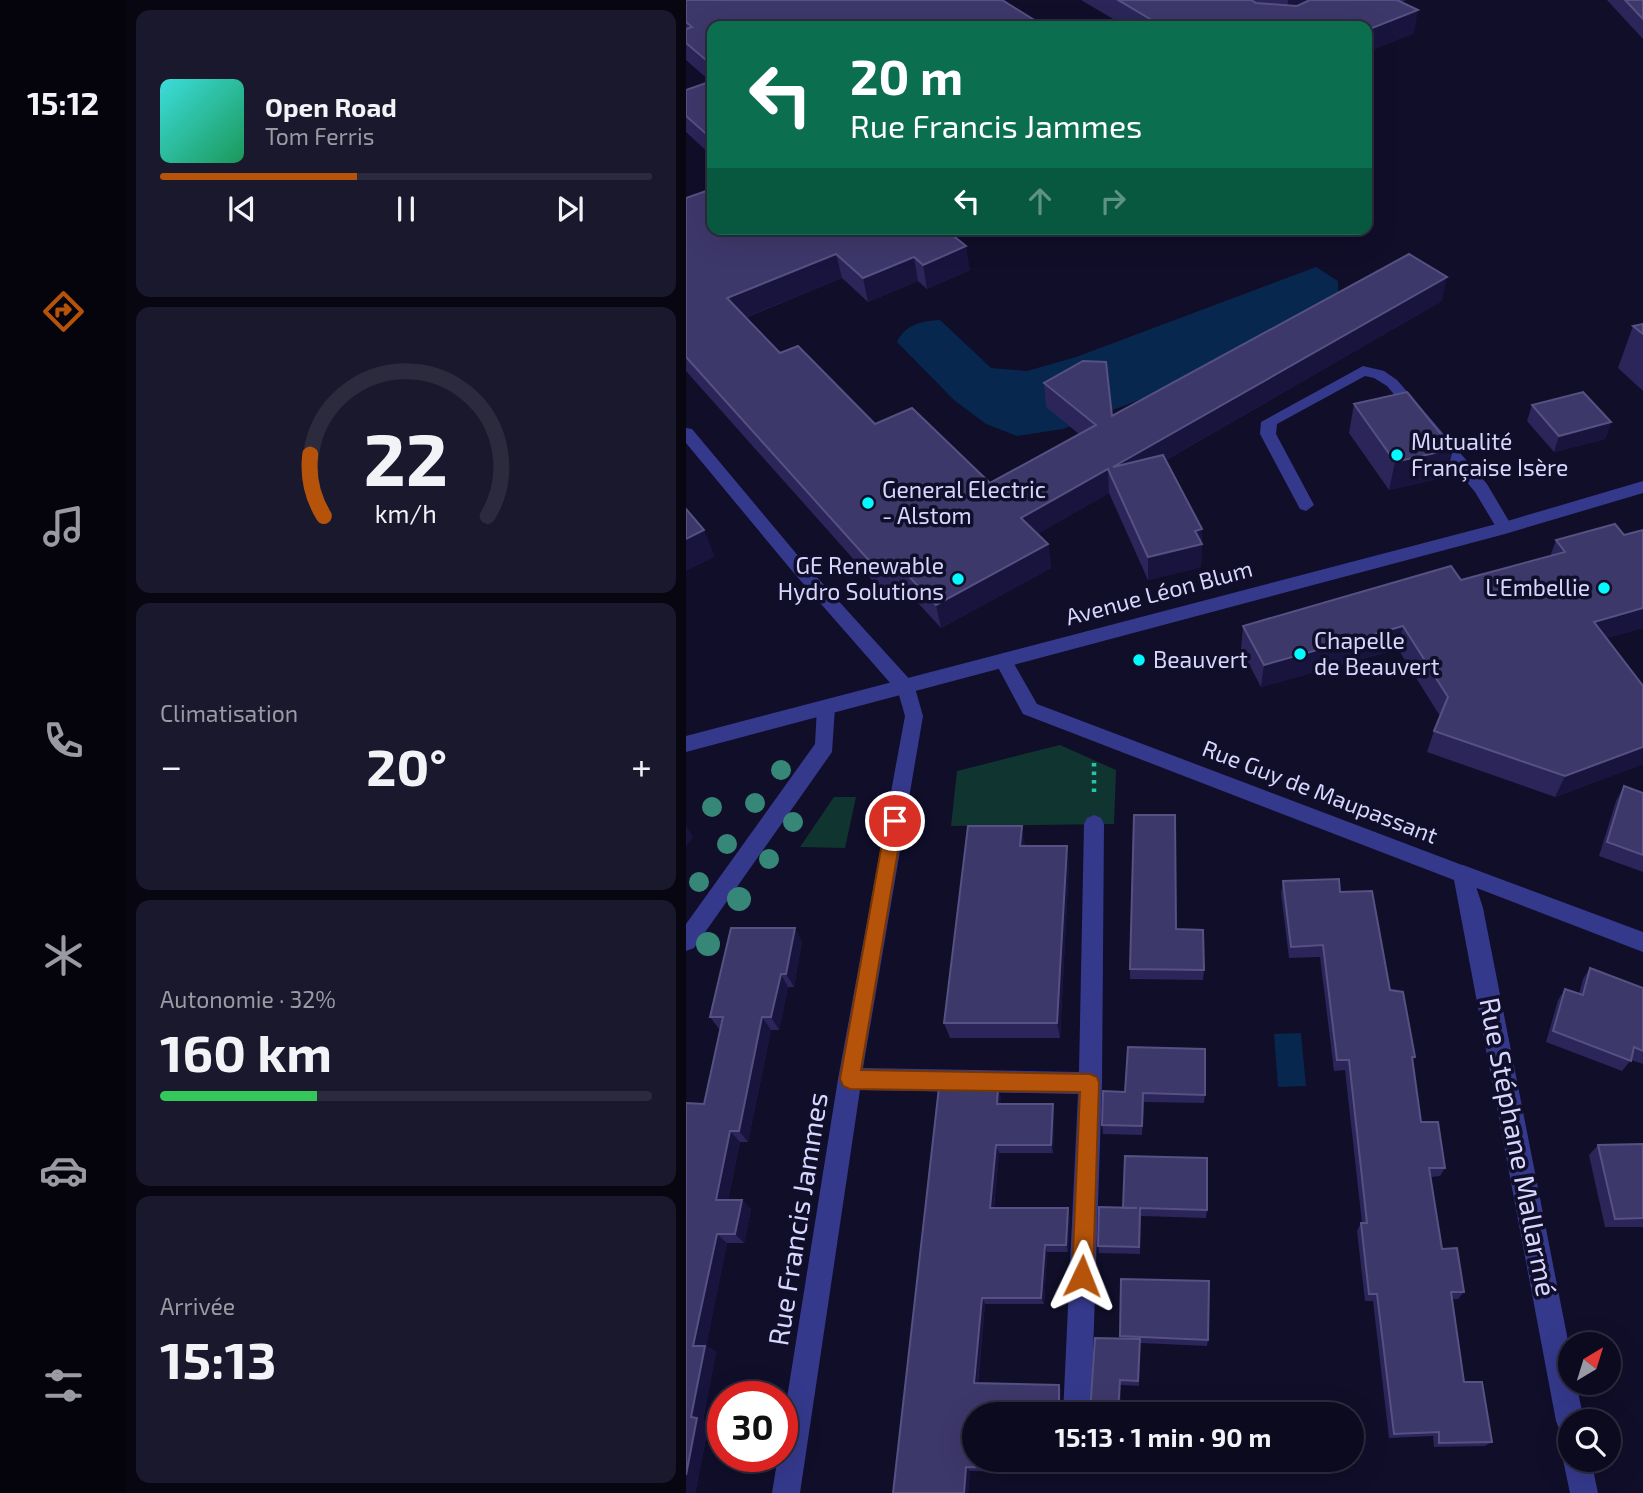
<!DOCTYPE html>
<html lang="fr">
<meta charset="utf-8">
<style>
:root{--surface:#0c0a1f;--page:#1a182c;--text:#f1f3f6;--muted:#9a9aa4;--line:#2c2b3d;--accent:#b45309}
body{margin:0;font-family:"Exo 2",sans-serif;background:var(--page);color:var(--text);height:100vh;display:flex;flex-direction:column;font-size:26px;white-space:nowrap}
*{box-sizing:border-box;margin:0}
p{font-size:23px;color:var(--muted)}
.icon{flex:none;width:38px;height:38px;fill:none;stroke:currentColor;stroke-width:2;stroke-linecap:round;stroke-linejoin:round}
.map{position:relative;flex:1;overflow:hidden}
.details{display:flex;flex-direction:column;gap:10px;padding:10px;background:#070611;width:560px}
.details>*{flex:none}
.hud{position:absolute;left:21px;top:21px;width:665px;height:214px;border-radius:14px;box-shadow:0 7px 28px #0002,0 0 0 2px var(--line);background:#0b6e4f;color:#fff;overflow:hidden}
.needle{width:46px;rotate:38deg}
.buttons{position:absolute;left:872px;top:1332px;display:grid;gap:14px}
.buttons a{display:grid;place-items:center;width:63px;height:63px;border-radius:50%;background:var(--surface);box-shadow:0 7px 28px #0002,0 0 0 2px var(--line);font-size:35px}
.speed{position:absolute;left:21px;top:1381px;display:flex;gap:14px;font-size:35px;font-weight:700;text-align:center}
.speed>*{display:grid;place-content:center;width:91px;height:91px;border-radius:50%;background:var(--surface);box-shadow:0 7px 28px #0002,0 0 0 2px var(--line);line-height:1}
.speed .limit{border:10px solid #d22;background:#fff;color:#111}
.pin{position:absolute;display:grid;place-items:center;width:60px;height:60px;color:#fff;margin:-30px;border:4px solid #fff;border-radius:50%;box-shadow:0 2px 7px #0007}
.me{position:absolute;width:77px;margin:-38px;rotate:2deg;stroke-linejoin:round;filter:drop-shadow(0 0 5px #0008)}
.turn{display:flex;align-items:center;gap:24px;height:147px;padding:0 28px;font-size:32px}
.turn .icon{width:91px;height:91px;stroke-width:2.5}
.turn b{display:block;font-size:49px;line-height:60px}
.lanes{display:flex;align-items:center;height:66px;padding:0 28px;background:#0003;justify-content:center;gap:35px;direction:ltr}
.lanes .off{opacity:.35}
.big{font-size:52px;font-weight:700;line-height:1.1}
.details .tile{flex:1;display:flex;flex-direction:column;justify-content:center;gap:10px;min-width:0;padding:0 24px;border-radius:14px;background:var(--page)}
.details .dial{align-items:center;gap:0}
.dial svg{height:182px;overflow:visible;fill:none;stroke:var(--line);stroke-width:7;stroke-linecap:round;text-anchor:middle}
.dial text{fill:var(--text);stroke:none}
.song{display:flex;align-items:center;gap:21px}
.cover{width:84px;height:84px;border-radius:10px;background:linear-gradient(135deg,hsl(180 70% 55%),hsl(150 70% 35%))}
.played{height:7px;border-radius:4px;background:linear-gradient(90deg,var(--accent) 40%,var(--line) 40%)}
.keys{display:flex;justify-content:space-around;direction:ltr}
.heat{display:flex;justify-content:space-between;align-items:center;font-size:38px;direction:ltr}
.charge{height:10px;border-radius:5px;background:linear-gradient(90deg,#34c759 32%,var(--line) 0)}
.trip{position:absolute;left:276px;top:1402px;width:402px;height:70px;border-radius:35px;background:var(--surface);box-shadow:0 7px 28px #0002,0 0 0 2px var(--line);font-weight:700;line-height:70px;text-align:center}
main{display:flex;flex:1;min-height:0}
.tabs{display:flex;flex-direction:column;width:126px;justify-content:space-around;align-items:center;background:#05040c;color:var(--muted)}
.tabs .icon{width:49px;height:49px}
.tabs .active{color:var(--accent)}
.tabs b{font-size:32px;color:var(--text)}
.map>svg:first-child{display:block}
</style>
<main>
<nav class="tabs">
<b>15:12</b>
<svg class="icon active" aria-label="directions" viewBox="0 0 24 24"><path d="M12 3l9 9-9 9-9-9zM9 14v-3h6M13 9l2 2-2 2"/></svg>
<svg class="icon" aria-label="music" viewBox="0 0 24 24"><path d="M9 18V5l10-2v13"/><circle cx="6" cy="18" r="3"/><circle cx="16" cy="16" r="3"/></svg>
<svg class="icon" aria-label="phone" viewBox="0 0 24 24"><path d="M5 4h4l2 5-3 2q2 4 5 5l2-3 5 2v4C11 20 4 13 5 4z"/></svg>
<svg class="icon" aria-label="climate" viewBox="0 0 24 24"><path d="M12 3v18M4 7l16 10M4 17L20 7"/></svg>
<svg class="icon" aria-label="car" viewBox="0 0 24 24"><path d="M5 17H2v-5l4-1 3-4h7l3 4 3 1v5h-3M9 17h6M6 11h13"/><circle cx="7" cy="17" r="2"/><circle cx="17" cy="17" r="2"/></svg>
<svg class="icon" aria-label="filters" viewBox="0 0 24 24"><path d="M4 7h16M4 17h16"/><circle cx="9" cy="7" r="2"/><circle cx="15" cy="17" r="2"/></svg>
</nav>
<section class="details">
<div class="tile">
<div class="song"><i class="cover"></i><div><b>Open Road</b><p>Tom Ferris</p></div></div>
<div class="played"></div>
<div class="keys"><svg class="icon" aria-label="previous" viewBox="0 0 24 24"><path d="M18 5L8 12l10 7zM5 5v14"/></svg><svg class="icon" aria-label="pause" viewBox="0 0 24 24"><path d="M8 5v14M16 5v14"/></svg><svg class="icon" aria-label="next" viewBox="0 0 24 24"><path d="M6 5l10 7-10 7zM19 5v14"/></svg></div>
</div>
<div class="tile dial"><svg viewBox="0 0 100 80">
<path d="M14 69A42 42 0 1 1 86 69"/>
<path d="M14 69A42 42 0 0 1 8 42" stroke="#b45309"/>
<text x="50" y="56" font-size="32" font-weight="700">22</text>
<text x="50" y="72" font-size="11">km/h</text>
</svg></div>
<div class="tile"><p>Climatisation</p>
<div class="heat"><a>−</a><b class="big">20°</b><a>+</a></div>
</div>
<div class="tile"><p>Autonomie · 32%</p><b class="big">160 km</b><div class="charge"></div></div>
<div class="tile"><p>Arrivée</p><b class="big">15:13</b></div>
</section>
<div class="map">
<svg width="957" height="1493" viewBox="0 0 957 1493">
<rect width="100%" height="100%" fill="#100e29"/>
<g fill="#10342f">
<polygon points="374,745 430,770 428,824 265,826 271,771"/>
<polygon points="148,797 170,797 159,848 114,847"/>
</g>
<g fill="#08274e">
<path d="M 630,267 L 652,281 L 652,294 L 500,382 L 377,429 L 331,436 L 300,424 L 268,400 L 211,342 C 219,325 235,321 254,320 L 305,368 L 341,371 L 390,357 Z"/>
<polygon points="615,1033 620,1086 592,1087 588,1034"/>
</g>
<g fill="none" stroke-linecap="round" stroke-linejoin="round">
<polyline stroke="#25c4ad" stroke-width="4.5" stroke-dasharray="3.5 5" stroke-linecap="butt" points="408,763 408,797"/>
<g fill="#35398c" fill-rule="evenodd">
<polygon points="677,366 698,371 711,380 801,484 827,528 825,532 813,532 789,492 701,386 688,378 679,376 591,424 590,434 628,505 620,511 614,509 574,434 575,422"/>
<polygon points="0,428 6,429 119,564 227,683 229,688 227,693 213,693 107,572 0,443"/>
</g>
<polygon fill="#35398c" fill-rule="evenodd" points="777,865 957,932 957,952 770,880 767,874 770,868"/>
<g fill="#35398c" fill-rule="evenodd">
<polygon points="317,653 323,655 351,704 784,868 797,908 884,1351 884,1382 890,1382 898,1421 884,1421 884,1434 874,1431 870,1421 768,880 337,714 308,660"/>
<polygon points="220,681 229,688 237,716 177,1068 393,1072 398,824 401,818 408,815 415,818 418,824 416,1083 405,1414 377,1414 392,1094 174,1090 114,1493 86,1493 92,1456 96,1456 96,1429 152,1079 219,716 211,688"/>
<polygon points="140,700 147,702 149,707 146,752 8,948 0,951 0,924 129,744 131,707 133,702"/>
<polygon points="884,1449 884,1460 905,1460 912,1493 884,1493 877,1460"/>
</g>
<polygon fill="#35398c" fill-rule="evenodd" points="957,481 957,493 819,534 0,752 0,736 818,522"/>
</g>
<g fill="#378778">
<circle cx="95" cy="770" r="10"/>
<circle cx="69" cy="803" r="10"/>
<circle cx="26" cy="807" r="10"/>
<circle cx="107" cy="822" r="10"/>
<circle cx="41" cy="844" r="10"/>
<circle cx="83" cy="859" r="10"/>
<circle cx="13" cy="882" r="10"/>
<circle cx="53" cy="899" r="12"/>
<circle cx="22" cy="944" r="12"/>
</g>
<g fill="#2b2559">
<polygon points="0,0 26,26 26,156 0,132 0,90 25,82 0,60"/>
<polygon points="395,0 720,0 715,2 728,33 681,52 681,26 439,26"/>
<polygon points="921,0 957,0 957,39"/>
<polygon points="0,198 259,229 284,270 241,289 232,281 182,302 156,278 59,318 94,353 189,424 304,483 393,434 360,407 358,383 426,416 756,301 480,460 516,529 515,567 462,580 423,493 351,534 362,544 365,568 255,628 221,591 194,589 0,371"/>
<polygon points="957,324 957,391 932,368 947,326"/>
<polygon points="668,404 767,449 760,477 703,490 663,433"/>
<polygon points="846,405 925,422 919,439 868,452 841,421"/>
<polygon points="957,530 957,628 921,638 957,686 957,764 869,797 741,752 748,731 754,716 712,649 575,687 555,649 557,626 775,580 864,557 870,540 938,535"/>
<polygon points="938,786 957,793 957,872 913,856 930,801"/>
<polygon points="339,844 339,846 383,863 374,1038 264,1038 258,1023"/>
<polygon points="597,881 654,892 704,990 729,1057 726,1062 735,1122 759,1168 754,1176 745,1177 756,1249 778,1292 772,1299 766,1299 778,1382 806,1442 799,1446 748,1447 747,1436 703,1438 687,1301 679,1301 671,1231 675,1223 676,1223 659,1070 648,1071 634,957 603,958 595,893"/>
<polygon points="490,929 518,970 517,980 444,979 444,969"/>
<polygon points="116,941 108,987 102,987 93,1030 85,1030 62,1142 54,1142 42,1200 65,1209 58,1243 41,1243 20,1346 30,1352 17,1420 23,1423 9,1493 35,1029 33,1029 24,1017"/>
<polygon points="904,968 957,988 957,1064 945,1060 936,1071 860,1042 872,1000 879,989 893,994 897,979"/>
<polygon points="312,1089 315,1098 314,1104 368,1113 367,1153 313,1153 308,1208 384,1216 382,1252 361,1252 358,1304 299,1304 292,1384 373,1385 375,1390 375,1412 404,1413 434,1338 434,1336 522,1340 521,1346 454,1343 453,1386 435,1385 434,1414 289,1414 289,1460 349,1460 348,1472 284,1471 282,1493 207,1493"/>
<polygon points="417,1091 519,1095 518,1103 458,1102 456,1135 417,1134 416,1125"/>
<polygon points="957,1144 957,1227 919,1227 903,1155 912,1145"/>
<polygon points="413,1207 521,1210 520,1218 455,1216 454,1254 413,1253 412,1246"/>
</g>
<g fill="#18143e">
<polygon points="602,0 653,0 601,17"/>
<polygon points="732,10 728,33 681,52 681,30"/>
<polygon points="280,246 284,270 241,289 237,265"/>
<polygon points="150,254 156,278 48,322 41,298"/>
<polygon points="228,257 232,281 182,302 177,278"/>
<polygon points="761,277 756,301 431,488 427,467"/>
<polygon points="925,422 919,439 868,452 873,436"/>
<polygon points="767,449 760,477 703,490 709,462"/>
<polygon points="422,469 423,493 338,542 335,518"/>
<polygon points="516,529 515,567 462,580 462,557 509,531"/>
<polygon points="18,530 29,557 0,571 0,539"/>
<polygon points="362,544 365,568 255,628 250,605"/>
<polygon points="957,608 957,628 898,645 908,622"/>
<polygon points="717,626 712,649 575,687 578,665"/>
<polygon points="957,747 957,764 869,797 879,776"/>
<polygon points="0,825 7,837 0,847"/>
<polygon points="336,826 339,844 337,863 334,846"/>
<polygon points="381,846 383,863 374,1038 371,1023"/>
<polygon points="109,928 116,941 108,987 100,974"/>
<polygon points="95,974 102,987 93,1030 85,1017"/>
<polygon points="76,1017 85,1030 62,1142 53,1131"/>
<polygon points="312,1089 315,1098 314,1112 311,1104"/>
<polygon points="367,1104 368,1113 367,1153 365,1145"/>
<polygon points="44,1131 54,1142 40,1209 30,1200"/>
<polygon points="310,1145 313,1153 307,1215 304,1208"/>
<polygon points="56,1200 65,1209 58,1243 49,1234"/>
<polygon points="382,1208 384,1216 382,1252 380,1245"/>
<polygon points="31,1234 41,1243 20,1346 30,1352 17,1420 23,1423 9,1493 0,1493 0,1475 7,1346"/>
<polygon points="359,1245 361,1252 358,1304 355,1298"/>
<polygon points="296,1298 299,1304 291,1388 288,1383"/>
<polygon points="434,1380 435,1385 434,1414 432,1414"/>
<polygon points="373,1385 375,1390 375,1414 373,1412"/>
<polygon points="346,1460 349,1460 348,1472 345,1469"/>
<polygon points="280,1467 284,1471 282,1493 278,1493"/>
</g>
<g fill="#3d386a" stroke="#565182" stroke-width="2">
<polygon points="0,0 316,0 358,26 26,26 26,65 0,43 0,29 6,27 0,22"/>
<polygon points="432,0 565,0 570,3 611,6 624,0 711,0 732,10 681,30 681,26 476,26"/>
<polygon points="939,0 957,0 957,19"/>
<polygon points="26,81 26,139 0,116 0,90"/>
<polygon points="26,189 26,229 259,229 280,246 237,265 228,257 177,278 150,254 41,298 94,353 112,346 189,424 226,408 304,483 410,425 358,383 397,361 420,362 426,416 723,254 761,277 427,467 477,455 516,529 509,531 516,544 462,557 422,469 335,518 362,544 250,605 215,568 187,565 0,357 0,198"/>
<polygon points="957,324 957,334 947,326"/>
<polygon points="721,392 767,449 709,462 668,404"/>
<polygon points="897,392 925,422 873,436 846,405"/>
<polygon points="0,509 18,530 0,539"/>
<polygon points="929,524 938,535 957,530 957,608 908,622 957,686 957,747 879,776 748,731 762,697 717,626 578,665 557,626 765,566 775,580 879,552 870,540"/>
<polygon points="938,786 957,793 957,855 921,842"/>
<polygon points="448,815 489,815 490,929 517,930 518,970 444,969"/>
<polygon points="282,826 336,826 334,846 381,846 371,1023 258,1023"/>
<polygon points="653,879 654,892 686,891 704,990 717,992 729,1057 726,1057 735,1122 752,1122 759,1168 743,1168 756,1249 771,1248 778,1292 765,1292 778,1382 796,1382 806,1442 753,1443 753,1432 708,1434 691,1294 683,1294 675,1223 681,1223 663,1060 651,1060 637,945 605,947 597,881"/>
<polygon points="45,928 109,928 100,974 95,974 85,1017 76,1017 53,1131 44,1131 30,1200 56,1200 49,1234 31,1234 7,1346 19,1346 5,1417 11,1418 0,1475 0,1103 18,1104 37,1017 24,1017"/>
<polygon points="904,968 957,988 957,1051 948,1047 945,1061 867,1031 879,989 897,995"/>
<polygon points="442,1047 519,1049 519,1095 457,1093 456,1126 416,1125 417,1091 439,1092"/>
<polygon points="253,1087 312,1089 311,1104 367,1104 365,1145 310,1145 304,1208 382,1208 380,1245 359,1245 355,1298 296,1298 288,1383 373,1385 373,1412 404,1413 409,1338 454,1339 452,1381 434,1380 432,1414 289,1414 289,1460 346,1460 345,1469 280,1467 278,1493 207,1493"/>
<polygon points="957,1144 957,1218 929,1219 912,1145"/>
<polygon points="439,1156 521,1158 521,1210 454,1208 453,1247 412,1246 413,1207 451,1208 437,1208"/>
<polygon points="435,1279 523,1281 522,1340 434,1336"/>
</g>
<polygon fill="#b45309" stroke="#753606" stroke-width="2" points="209,814 217,821 175,1070 404,1074 411,1077 413,1083 407,1276 404,1284 396,1287 389,1284 386,1276 394,1092 164,1089 157,1086 154,1079 200,821"/>
<g fill="#02fbff" stroke="#100e29" stroke-width="2.5">
<circle cx="711" cy="455" r="7"/>
<circle cx="182" cy="503" r="7"/>
<circle cx="272" cy="579" r="7"/>
<circle cx="918" cy="588" r="7"/>
<circle cx="614" cy="654" r="7"/>
<circle cx="453" cy="660" r="7"/>
</g>
<g text-anchor="middle" stroke-width="7" stroke-linejoin="round" paint-order="stroke">
<g font-size="23" fill="#d7d6ff" stroke="#100e29" text-anchor="start">
<text x="725" y="450">Mutualité<tspan x="725" dy="26">Française Isère</tspan></text>
<text x="196" y="498">General Electric<tspan x="196" dy="26">- Alstom</tspan></text>
<text x="258" y="574" text-anchor="end">GE Renewable<tspan x="258" dy="26">Hydro Solutions</tspan></text>
<text x="904" y="596" text-anchor="end">L'Embellie</text>
<text x="628" y="649">Chapelle<tspan x="628" dy="26">de Beauvert</tspan></text>
<text x="467" y="668">Beauvert</text>
</g>
<g font-size="23" fill="#d7d6ff" stroke="#100e29">
<text transform="translate(473 593) rotate(-15)" y="8">Avenue Léon Blum</text>
<text transform="translate(634 792) rotate(21)" y="8">Rue Guy de Maupassant</text>
</g>
<g font-size="28" fill="#d7d6ff" stroke="#100e29">
<text transform="translate(832 1147) rotate(79)" y="10">Rue Stéphane Mallarmé</text>
<text transform="translate(112 1219) rotate(-81)" y="10">Rue Francis Jammes</text>
</g>
</g>
</svg>
<div class="buttons">
<a><svg class="needle" viewBox="-14 -14 28 28"><path d="M0-13l5 13h-10z" fill="#e53935"/><path d="M0 13l5-13h-10z" fill="#9a9aa4"/></svg></a>
<a><svg class="icon" aria-label="search" viewBox="0 0 24 24"><circle cx="10" cy="10" r="6"/><path d="M15 15l6 6"/></svg></a>
</div>
<div class="speed"><div class="limit">30</div></div>
<div class="pin" style="left:209px;top:821px;background:#d93025"><svg class="icon" aria-label="arrive" viewBox="0 0 24 24"><path d="M6 21V4h12l-3 4 3 4H6"/></svg></div>
<svg class="me" style="left:396px;top:1276px" viewBox="-20 -20 40 40"><path d="M0-17L14 15 0 8-14 15z" fill="#b45309" stroke="#fff" stroke-width="4"/></svg>
<div class="trip">15:13 · 1 min · 90 m</div>
<div class="hud">
<div class="turn"><svg class="icon" aria-label="left" viewBox="0 0 24 24"><path d="M17 20v-9H6M10 6l-5 5 5 5"/></svg><div><b>20 m</b>Rue Francis Jammes</div></div>
<div class="lanes"><svg class="icon" aria-label="left" viewBox="0 0 24 24"><path d="M17 20v-9H6M10 6l-5 5 5 5"/></svg><svg class="icon off" aria-label="ahead" viewBox="0 0 24 24"><path d="M12 20V5M6 11l6-6 6 6"/></svg><svg class="icon off" aria-label="right" viewBox="0 0 24 24"><path d="M7 20v-9h11M14 6l5 5-5 5"/></svg></div>
</div>
</div>
</main>
